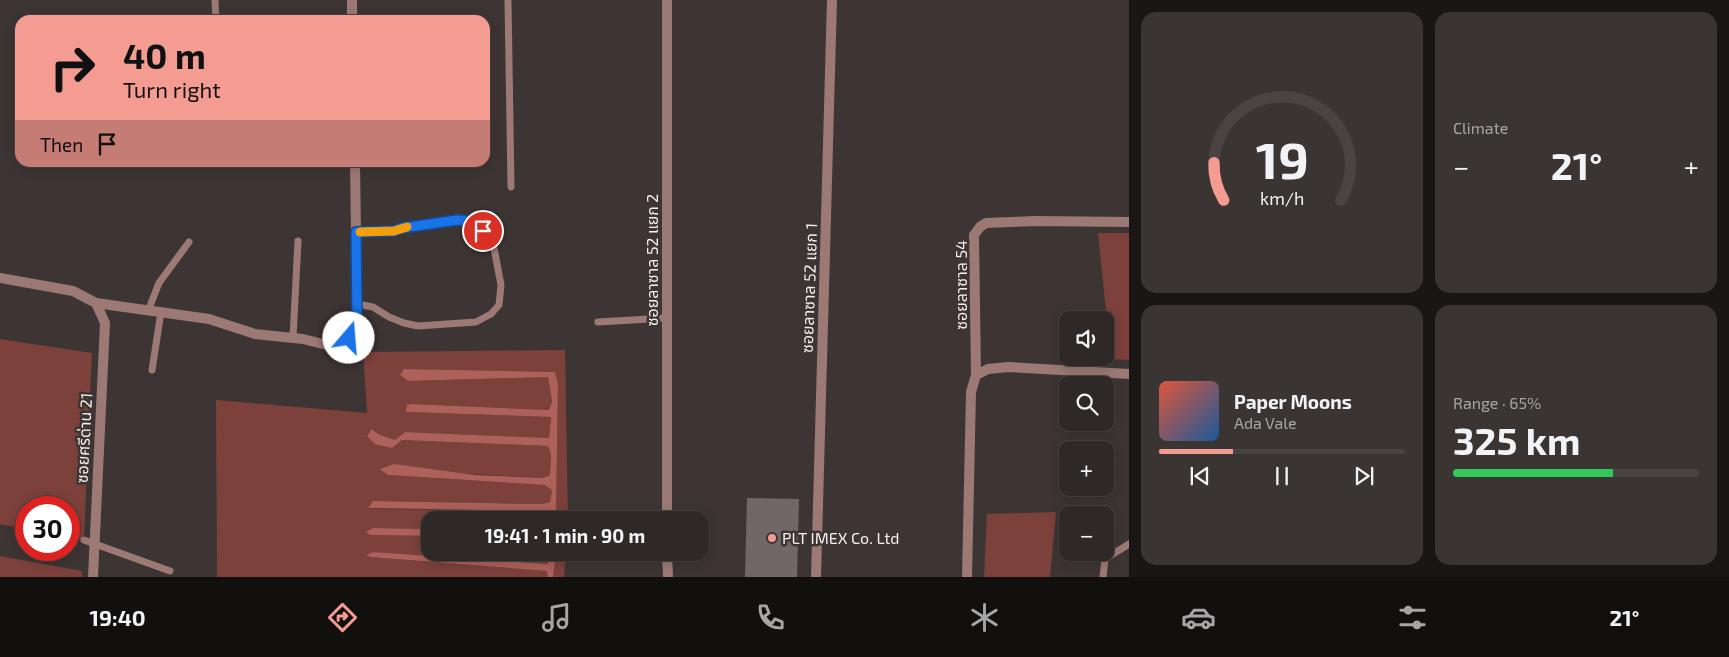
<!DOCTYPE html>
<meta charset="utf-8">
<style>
:root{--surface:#2e2826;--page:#3a3432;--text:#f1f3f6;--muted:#a7a6a7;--line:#494443;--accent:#f59c92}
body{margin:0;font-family:"Exo 2","Noto Sans Thai",sans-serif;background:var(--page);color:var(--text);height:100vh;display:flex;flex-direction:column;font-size:19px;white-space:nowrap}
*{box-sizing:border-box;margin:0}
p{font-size:16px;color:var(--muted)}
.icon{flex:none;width:28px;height:28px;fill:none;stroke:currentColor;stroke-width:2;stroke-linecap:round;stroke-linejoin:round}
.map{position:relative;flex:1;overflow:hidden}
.sheet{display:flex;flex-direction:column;gap:12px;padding:12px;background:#191615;width:600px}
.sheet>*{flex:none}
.hud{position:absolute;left:15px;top:15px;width:475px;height:152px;border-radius:15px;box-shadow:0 2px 12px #0003,0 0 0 1px var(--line);background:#f59c92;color:#111;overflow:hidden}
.buttons{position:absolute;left:1059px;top:311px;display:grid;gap:10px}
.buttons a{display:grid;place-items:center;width:55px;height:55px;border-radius:10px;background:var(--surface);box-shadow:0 2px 12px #0003,0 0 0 1px var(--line);font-size:25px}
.speed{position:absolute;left:15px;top:496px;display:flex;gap:10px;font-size:25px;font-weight:700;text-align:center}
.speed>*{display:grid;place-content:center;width:65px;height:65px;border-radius:50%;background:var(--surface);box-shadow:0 2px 12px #0003,0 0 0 1px var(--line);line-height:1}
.speed .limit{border:8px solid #d22;background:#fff;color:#111}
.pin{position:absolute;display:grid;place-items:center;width:42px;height:42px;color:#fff;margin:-21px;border:2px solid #fff;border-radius:50%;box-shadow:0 1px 5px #0007}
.me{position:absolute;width:55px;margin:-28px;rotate:18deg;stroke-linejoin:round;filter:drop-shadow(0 0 4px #0008)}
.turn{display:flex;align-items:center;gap:18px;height:105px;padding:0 25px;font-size:22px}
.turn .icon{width:65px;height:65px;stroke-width:2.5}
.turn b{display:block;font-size:35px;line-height:42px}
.then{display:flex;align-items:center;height:48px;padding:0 25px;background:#0003;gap:10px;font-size:19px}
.big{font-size:38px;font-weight:700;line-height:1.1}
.sheet .widget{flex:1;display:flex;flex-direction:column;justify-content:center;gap:8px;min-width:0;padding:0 18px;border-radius:15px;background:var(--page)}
.sheet .dial{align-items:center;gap:0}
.dial svg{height:130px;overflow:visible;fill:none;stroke:var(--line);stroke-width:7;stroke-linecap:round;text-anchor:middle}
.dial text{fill:var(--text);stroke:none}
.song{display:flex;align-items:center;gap:15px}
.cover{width:60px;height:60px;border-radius:8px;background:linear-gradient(135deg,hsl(10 70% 55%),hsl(210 70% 35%))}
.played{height:5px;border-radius:2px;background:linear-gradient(90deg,var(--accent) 30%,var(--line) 30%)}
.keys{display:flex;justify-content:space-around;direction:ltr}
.heat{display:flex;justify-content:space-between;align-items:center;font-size:28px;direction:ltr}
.charge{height:8px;border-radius:4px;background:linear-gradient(90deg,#34c759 65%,var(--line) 0)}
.sheet .tiles{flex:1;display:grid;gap:12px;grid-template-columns:repeat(2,1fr)}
.trip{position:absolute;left:421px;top:511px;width:288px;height:50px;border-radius:15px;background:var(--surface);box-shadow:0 2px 12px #0003,0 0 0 1px var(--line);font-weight:700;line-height:50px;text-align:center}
.dock{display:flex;height:80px;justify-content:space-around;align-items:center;background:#12100f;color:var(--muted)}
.dock .icon{width:35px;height:35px}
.dock .active{color:var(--accent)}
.dock b{font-size:22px;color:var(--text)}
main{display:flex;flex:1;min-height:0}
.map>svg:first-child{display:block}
</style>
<main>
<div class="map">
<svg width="1129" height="577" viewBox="0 0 1129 577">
<rect width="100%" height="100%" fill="#3d3533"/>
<g fill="#7c413b">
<polygon points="1098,233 1129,233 1129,360 1111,359"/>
<polygon points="0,339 92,353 84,540 69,538 69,508 26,508 26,529 0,524"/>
<polygon points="565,350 568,520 556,520 558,384 555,372 405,369 400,375 408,381 548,377 552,401 549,410 412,404 406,412 551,417 549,438 405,432 395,440 380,435 373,429 375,444 402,440 548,446 551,455 550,475 543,478 381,469 388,475 545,485 552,490 550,502 542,504 373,501 368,508 383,509 547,511 551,520 430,520 430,529 373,528 370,535 430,536 430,552 551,553 548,564 373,552 366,555 370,557 548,571 548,577 217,577 216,400 367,413 363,352"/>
<polygon points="1056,512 1050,577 984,577 987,514"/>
<polygon points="556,553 566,553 564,577 553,577"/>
<polygon points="0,556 82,571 82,577 0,577"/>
</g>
<g fill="#ad615a">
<polygon points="404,369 555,372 558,384 556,520 551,520 547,511 368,508 373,501 542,504 550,502 552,490 545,485 388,475 380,469 394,464 475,475 543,478 550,475 551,455 548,446 402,440 392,448 375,444 367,436 372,429 380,435 395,440 405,432 549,438 551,417 406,412 407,405 412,404 549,410 552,401 548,377 408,381 400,375"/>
<polygon points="373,528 430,529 430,536 370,535 366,532"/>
<polygon points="373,552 548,564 551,553 556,553 553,577 548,577 547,571 370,557 366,555"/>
</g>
<polygon fill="#716766" points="747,498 799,499 797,577 745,577"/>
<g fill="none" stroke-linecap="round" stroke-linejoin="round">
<g stroke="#9c7975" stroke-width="7">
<polyline points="215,0 216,20"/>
<polyline points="508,0 511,187"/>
<polyline points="356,233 394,231 402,228 457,220 469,221 483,231 494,248 501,285 499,305 491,314 476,322 418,326 404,323 389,317 373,307 357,304"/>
<polyline points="148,311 159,283 189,242"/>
<polyline points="598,322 667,318"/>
<polyline points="293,338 298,241"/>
<polyline points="152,370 161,312"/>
<polyline points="84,540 170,571"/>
<polyline points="1103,577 1105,559 1129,544"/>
</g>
<g stroke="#9c7975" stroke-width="10">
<polyline points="352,0 352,20"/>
<polyline points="667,0 667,520"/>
<polyline points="0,278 73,291 96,303 209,319 255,334 303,339 327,345 343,346 356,329 357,304 355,162"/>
<polyline points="976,375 974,235 980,227 986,223 1035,221 1129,222"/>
<polyline points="667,552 668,577"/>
<polyline points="93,577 105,323 96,303"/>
<polyline points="816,577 832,0"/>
<polyline points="967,577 971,392 976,375 988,369 1008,367 1129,374"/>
</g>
</g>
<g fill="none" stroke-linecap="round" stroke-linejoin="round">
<g stroke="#114b97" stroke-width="12">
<polyline id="route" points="349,338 356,329 357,317 356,232 394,231 402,228 457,220 469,221 483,231"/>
</g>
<use href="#route" stroke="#1a73e8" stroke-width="9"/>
<polyline stroke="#f59e0b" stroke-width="9" points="360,232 394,231 407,227"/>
</g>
<circle fill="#f59c92" stroke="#3d3533" stroke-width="2" cx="772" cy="538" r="5"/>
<g text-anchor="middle" stroke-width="5" stroke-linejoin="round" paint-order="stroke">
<g font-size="16" fill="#f3edec" stroke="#3d3533">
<text transform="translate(652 260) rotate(-90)" y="6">ซอยลาซาล 52 แยก 2</text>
<text transform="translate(961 285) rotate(-90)" y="6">ซอยลาซาล 54</text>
<text transform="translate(809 288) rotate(-88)" y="6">ซอยลาซาล 52 แยก 1</text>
<text transform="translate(84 438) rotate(-87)" y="6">ซอยศรีด่าน 21</text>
</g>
<g font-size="16" fill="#f3edec" stroke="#3d3533" text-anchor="start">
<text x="782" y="544">PLT IMEX Co. Ltd</text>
</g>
</g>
</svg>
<div class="buttons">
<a><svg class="icon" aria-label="sound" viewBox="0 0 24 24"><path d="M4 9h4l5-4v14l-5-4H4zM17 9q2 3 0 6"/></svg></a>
<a><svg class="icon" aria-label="search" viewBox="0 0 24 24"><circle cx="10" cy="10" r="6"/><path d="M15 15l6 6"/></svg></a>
<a>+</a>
<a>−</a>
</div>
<div class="speed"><div class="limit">30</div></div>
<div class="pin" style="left:483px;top:231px;background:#d93025"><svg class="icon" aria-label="arrive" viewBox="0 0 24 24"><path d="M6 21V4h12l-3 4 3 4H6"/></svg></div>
<svg class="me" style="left:349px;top:338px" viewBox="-20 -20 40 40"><circle r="19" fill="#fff"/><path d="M0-13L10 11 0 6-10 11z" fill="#1a73e8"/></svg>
<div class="trip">19:41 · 1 min · 90 m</div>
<div class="hud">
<div class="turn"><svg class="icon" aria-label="right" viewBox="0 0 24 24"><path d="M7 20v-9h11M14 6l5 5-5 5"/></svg><div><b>40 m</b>Turn right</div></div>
<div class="then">Then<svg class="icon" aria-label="arrive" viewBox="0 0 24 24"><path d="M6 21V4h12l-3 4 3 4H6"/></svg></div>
</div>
</div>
<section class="sheet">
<div class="tiles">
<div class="widget dial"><svg viewBox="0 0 100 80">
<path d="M14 69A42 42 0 1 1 86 69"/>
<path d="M14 69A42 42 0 0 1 8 46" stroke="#f59c92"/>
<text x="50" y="56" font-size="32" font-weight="700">19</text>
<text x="50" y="72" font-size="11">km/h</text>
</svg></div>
<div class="widget"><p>Climate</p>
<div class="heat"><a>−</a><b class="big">21°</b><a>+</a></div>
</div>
<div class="widget">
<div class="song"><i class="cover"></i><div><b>Paper Moons</b><p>Ada Vale</p></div></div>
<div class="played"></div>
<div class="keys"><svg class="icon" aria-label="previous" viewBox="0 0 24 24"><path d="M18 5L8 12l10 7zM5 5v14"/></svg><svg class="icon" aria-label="pause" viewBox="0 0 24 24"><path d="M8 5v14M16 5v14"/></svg><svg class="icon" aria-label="next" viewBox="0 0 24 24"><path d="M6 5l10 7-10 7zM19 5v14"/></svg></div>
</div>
<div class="widget"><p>Range · 65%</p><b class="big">325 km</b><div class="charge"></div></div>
</div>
</section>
</main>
<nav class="dock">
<b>19:40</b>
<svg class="icon active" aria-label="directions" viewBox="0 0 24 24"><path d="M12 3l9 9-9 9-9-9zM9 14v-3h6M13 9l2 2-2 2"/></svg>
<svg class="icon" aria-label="music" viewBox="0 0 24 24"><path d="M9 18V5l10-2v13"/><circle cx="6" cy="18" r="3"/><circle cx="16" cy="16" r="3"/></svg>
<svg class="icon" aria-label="phone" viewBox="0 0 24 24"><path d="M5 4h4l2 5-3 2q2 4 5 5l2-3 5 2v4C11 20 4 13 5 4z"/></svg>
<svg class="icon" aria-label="climate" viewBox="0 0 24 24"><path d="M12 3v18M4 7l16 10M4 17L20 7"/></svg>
<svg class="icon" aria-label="car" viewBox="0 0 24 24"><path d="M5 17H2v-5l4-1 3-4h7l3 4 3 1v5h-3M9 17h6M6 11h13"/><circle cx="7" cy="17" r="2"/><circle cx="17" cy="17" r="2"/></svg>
<svg class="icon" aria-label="filters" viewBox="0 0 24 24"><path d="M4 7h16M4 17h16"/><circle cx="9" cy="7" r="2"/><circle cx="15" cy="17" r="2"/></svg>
<b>21°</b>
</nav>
